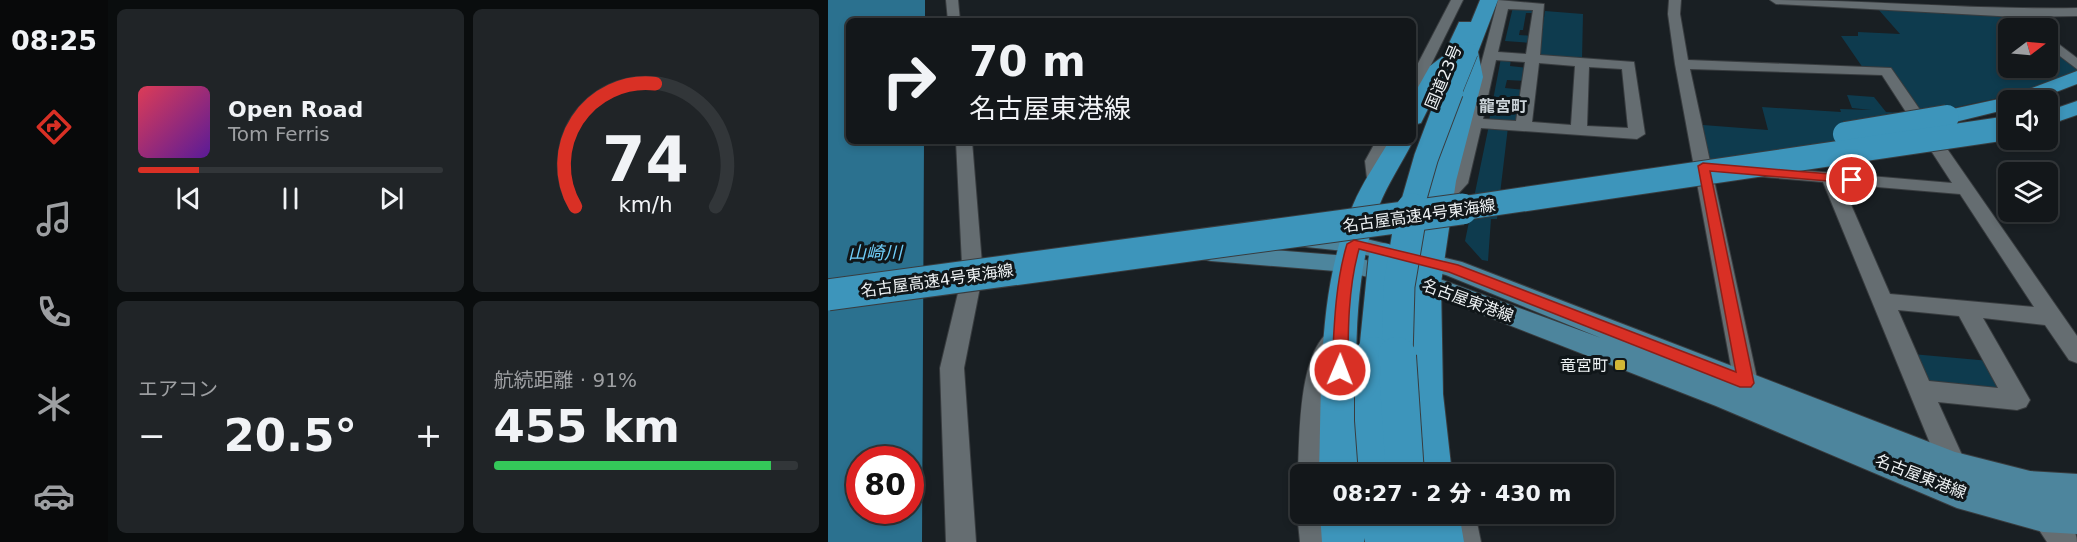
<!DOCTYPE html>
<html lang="ja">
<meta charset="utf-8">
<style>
:root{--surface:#13171a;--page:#202427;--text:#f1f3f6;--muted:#9d9fa2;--line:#323639;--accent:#d93025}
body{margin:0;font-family:"DejaVu Sans","Noto Sans JP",sans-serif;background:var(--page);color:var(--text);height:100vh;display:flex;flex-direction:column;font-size:22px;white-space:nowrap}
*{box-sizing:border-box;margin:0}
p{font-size:20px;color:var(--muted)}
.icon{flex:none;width:33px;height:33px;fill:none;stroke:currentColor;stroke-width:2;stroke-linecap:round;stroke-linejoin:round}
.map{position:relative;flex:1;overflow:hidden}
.sheet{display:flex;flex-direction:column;gap:9px;padding:9px;background:#0a0d0e;width:720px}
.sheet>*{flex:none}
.banner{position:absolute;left:18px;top:18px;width:570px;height:126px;border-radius:9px;box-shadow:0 3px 9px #0003,0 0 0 2px var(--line);background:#13171a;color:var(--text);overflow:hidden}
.needle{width:39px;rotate:74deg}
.tools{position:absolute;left:1170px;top:18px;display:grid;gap:12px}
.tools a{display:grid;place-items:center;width:60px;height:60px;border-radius:9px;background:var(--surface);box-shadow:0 3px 9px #0003,0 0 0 2px var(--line);font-size:30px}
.speed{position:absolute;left:18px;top:446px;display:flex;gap:12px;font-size:30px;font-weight:700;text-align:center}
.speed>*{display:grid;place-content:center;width:78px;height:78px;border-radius:50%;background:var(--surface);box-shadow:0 3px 9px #0003,0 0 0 2px var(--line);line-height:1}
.speed .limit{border:9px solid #d22;background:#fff;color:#111}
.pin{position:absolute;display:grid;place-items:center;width:51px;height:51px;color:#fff;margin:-26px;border:3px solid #fff;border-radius:50%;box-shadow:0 2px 6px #0007}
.me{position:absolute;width:66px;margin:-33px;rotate:1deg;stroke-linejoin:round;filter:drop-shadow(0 0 4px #0008)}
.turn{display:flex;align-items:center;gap:21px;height:126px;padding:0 24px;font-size:27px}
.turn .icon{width:78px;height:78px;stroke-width:2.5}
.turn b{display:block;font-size:42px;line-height:51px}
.big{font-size:45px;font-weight:800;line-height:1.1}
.sheet .widget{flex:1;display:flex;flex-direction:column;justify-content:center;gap:9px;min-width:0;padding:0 21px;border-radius:9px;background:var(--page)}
.sheet .dial{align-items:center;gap:0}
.dial svg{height:156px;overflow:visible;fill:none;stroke:var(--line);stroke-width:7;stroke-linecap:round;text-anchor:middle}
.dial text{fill:var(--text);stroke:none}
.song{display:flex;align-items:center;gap:18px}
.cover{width:72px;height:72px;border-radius:9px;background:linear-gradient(135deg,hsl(350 70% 55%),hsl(270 70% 35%))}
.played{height:6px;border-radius:3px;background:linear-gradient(90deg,var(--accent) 20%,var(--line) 20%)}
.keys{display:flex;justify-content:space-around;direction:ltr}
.heat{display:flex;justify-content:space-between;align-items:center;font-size:33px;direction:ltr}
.charge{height:9px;border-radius:4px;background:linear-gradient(90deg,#34c759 91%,var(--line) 0)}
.sheet .tiles{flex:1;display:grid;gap:9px;grid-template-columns:repeat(2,1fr)}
.trip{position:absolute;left:462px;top:464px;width:324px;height:60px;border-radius:9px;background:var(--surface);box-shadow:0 3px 9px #0003,0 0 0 2px var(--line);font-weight:800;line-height:60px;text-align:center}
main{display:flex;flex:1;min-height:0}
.dock{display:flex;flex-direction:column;width:108px;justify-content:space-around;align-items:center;background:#08090a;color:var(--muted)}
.dock .icon{width:42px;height:42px}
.dock .selected{color:var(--accent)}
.dock b{font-size:27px;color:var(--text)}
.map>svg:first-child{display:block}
</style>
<main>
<nav class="dock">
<b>08:25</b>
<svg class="icon selected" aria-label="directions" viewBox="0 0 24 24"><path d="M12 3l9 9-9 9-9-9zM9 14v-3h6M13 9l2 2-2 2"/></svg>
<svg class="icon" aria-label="music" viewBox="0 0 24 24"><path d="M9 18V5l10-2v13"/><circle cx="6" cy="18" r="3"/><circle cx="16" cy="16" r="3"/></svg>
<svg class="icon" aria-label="phone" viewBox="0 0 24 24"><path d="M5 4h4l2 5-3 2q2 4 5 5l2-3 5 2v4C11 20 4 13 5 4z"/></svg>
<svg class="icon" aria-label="climate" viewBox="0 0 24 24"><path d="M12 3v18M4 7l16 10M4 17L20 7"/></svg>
<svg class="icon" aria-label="car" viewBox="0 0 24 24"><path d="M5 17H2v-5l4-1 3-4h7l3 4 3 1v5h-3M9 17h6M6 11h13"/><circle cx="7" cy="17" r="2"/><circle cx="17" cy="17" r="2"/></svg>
</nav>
<section class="sheet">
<div class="tiles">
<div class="widget">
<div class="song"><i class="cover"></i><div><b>Open Road</b><p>Tom Ferris</p></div></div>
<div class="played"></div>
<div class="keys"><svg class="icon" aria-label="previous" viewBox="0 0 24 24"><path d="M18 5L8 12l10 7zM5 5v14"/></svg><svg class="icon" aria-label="pause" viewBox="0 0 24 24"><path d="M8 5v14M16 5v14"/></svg><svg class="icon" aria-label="next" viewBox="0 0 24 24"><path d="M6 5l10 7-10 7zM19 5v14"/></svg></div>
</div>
<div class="widget dial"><svg viewBox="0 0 100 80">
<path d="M14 69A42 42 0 1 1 86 69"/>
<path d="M14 69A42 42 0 0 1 55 6" stroke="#d93025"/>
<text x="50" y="56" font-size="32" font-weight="700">74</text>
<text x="50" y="72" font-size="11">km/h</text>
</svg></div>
<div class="widget"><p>エアコン</p>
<div class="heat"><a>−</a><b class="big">20.5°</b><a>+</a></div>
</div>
<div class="widget"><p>航続距離 · 91%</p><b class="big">455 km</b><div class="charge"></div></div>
</div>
</section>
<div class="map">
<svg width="1249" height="542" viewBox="0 0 1249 542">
<rect width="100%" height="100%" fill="#191f23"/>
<g fill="#0e3b4e">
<polygon points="685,7 706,8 708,13 698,13 695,30 692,30 691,35 705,36 704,43 677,41"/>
<polygon points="1050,9 1191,17 1204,28 1180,28 1180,68 1220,68 1220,42 1249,68 1249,73 1212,89 1088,116 1060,70 1035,68 1013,36 1030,36 1030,32 1072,34"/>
<polygon points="717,11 755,14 754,60 710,57"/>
<polygon points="673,58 683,59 682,66 700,68 698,81 679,80 677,88 697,90 692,122 661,121"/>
<polygon points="1019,95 1046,97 1058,112 1078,113 1103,152 984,169 881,161 875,125 940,130 934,107 1013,112 1012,109 1043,110 1024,108"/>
<polygon points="661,125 680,127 669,219 663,219 660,261 654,260 637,241"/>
<polygon points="1084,354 1162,361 1185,397 1099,389"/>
</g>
<path fill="#2b718f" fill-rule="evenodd" d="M 0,0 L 97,0 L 97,21 L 21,21 L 21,141 L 96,141 L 94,542 L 0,542 ZM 32,459 L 82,459 L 82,510 L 32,510 Z"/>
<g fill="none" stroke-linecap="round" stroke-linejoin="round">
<g stroke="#383c3f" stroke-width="2">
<g id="minor">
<polygon points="118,0 130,0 132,21 120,21"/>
<polygon points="623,0 635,0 592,87 585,91 585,73"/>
<path d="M 670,0 L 716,4 L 712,55 L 806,62 L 817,134 L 809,139 L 653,128 L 640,183 L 618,207 L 604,207 L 602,203 L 622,181 ZM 680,9 L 705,10 L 698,54 L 670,52 ZM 668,60 L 697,62 L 688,121 L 655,119 ZM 711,63 L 747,66 L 743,125 L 704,122 ZM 761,67 L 794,69 L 800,128 L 759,126 Z"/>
<path d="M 841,0 L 853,0 L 852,14 L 860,60 L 1063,68 L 1249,336 L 1249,363 L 1241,360 L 1217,325 L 1155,318 L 1202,400 L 1198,407 L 1189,410 L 1110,402 L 1139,466 L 1135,475 L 1125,478 L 1115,475 L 995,182 L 924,176 L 915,171 L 924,166 L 1124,183 L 1054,75 L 862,69 L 930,383 L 927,390 L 918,393 L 909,390 L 906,383 L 847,64 L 840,14 ZM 1014,184 L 1132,194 L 1206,307 L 1062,294 ZM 1070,310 L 1131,316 L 1170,388 L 1101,381 Z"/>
<path d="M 942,0 C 1044,0 1147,10 1249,8 L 1249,16 L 1189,17 L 948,4 Z"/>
<polygon points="1220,36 1249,58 1249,69 1220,47"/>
<polygon points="128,141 144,141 154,264 152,268 155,272 136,368 148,542 118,542 112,368 136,268 134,264"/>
<polygon points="548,141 564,141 555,161 558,187 549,192 540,187 537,161"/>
<path d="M 510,327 L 518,330 L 522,336 L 505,362 L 500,409 L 498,474 L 472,474 L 472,479 L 470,474 C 472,439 469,340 510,327 Z"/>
<path d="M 1212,497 C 1227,502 1249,525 1249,542 L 1219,542 L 1198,510 L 1202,501 Z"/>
<polygon points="472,506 472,513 499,513 502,542 472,542 469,513"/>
<polygon points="617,513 647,513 653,542 623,542"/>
</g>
</g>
<g stroke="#383c3f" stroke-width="2">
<polygon id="major" points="468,232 526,236 634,262 1127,452 1202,471 1249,474 1249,534 1215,532 1129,508 888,406 591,290 520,272 383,261 374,259 371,253 374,247 383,245 520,256 598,274 773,338 618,275 526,252 459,245 456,240 459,235"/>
</g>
<g stroke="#383c3f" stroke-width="2">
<g id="highway">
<path d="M 652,0 L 670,0 L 650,52 L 655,77 L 628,181 L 613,283 L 615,394 L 624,474 L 584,474 C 580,414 575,341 583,281 C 593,211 614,144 635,77 L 632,62 L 618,73 L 593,123 L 585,125 L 585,96 L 602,66 L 615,56 L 631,22 L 643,22 Z"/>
<polygon points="1249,71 1249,84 1207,100 1180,100 1180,109 1119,124 1111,122 1108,117 1111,112 1180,97"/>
<polygon points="1249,101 1249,115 1220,125 1220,111"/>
<path d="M 561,141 L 585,141 C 574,163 560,183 551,206 C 520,290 529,386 531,474 L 491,474 C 494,386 489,288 525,205 C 534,183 549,162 561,141 Z"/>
<polygon points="492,513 631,513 636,542 537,542 536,538 536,542 494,542"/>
</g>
</g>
<use href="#minor" fill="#656d71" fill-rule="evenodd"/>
<use href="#major" fill="#4d859d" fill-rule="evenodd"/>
<use href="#highway" fill="#3d95bb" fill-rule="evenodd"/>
<g stroke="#383c3f" stroke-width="21" stroke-linecap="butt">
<polyline id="highway-bridge-far3" points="623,94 640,52"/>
</g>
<g stroke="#383c3f" stroke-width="26" stroke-linecap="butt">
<g id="highway-bridge-far2">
<polyline points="1017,134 1119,117"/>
<polyline points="583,210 598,158 623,92"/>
<polyline points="623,210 1180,128"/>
</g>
</g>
<g stroke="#383c3f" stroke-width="33" stroke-linecap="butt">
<g id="highway-bridge-far1">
<polyline points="0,295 634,209"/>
<polyline points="546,358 556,259"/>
<polyline points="569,358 571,286 584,209"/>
</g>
</g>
<g stroke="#383c3f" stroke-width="40" stroke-linecap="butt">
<g id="highway-bridge">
<polyline points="546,356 546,420 550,474"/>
<polyline points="569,356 577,474"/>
</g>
</g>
<use href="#highway-bridge-far3" stroke="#3d95bb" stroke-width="20"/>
<use href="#highway-bridge-far2" stroke="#3d95bb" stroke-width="24"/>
<use href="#highway-bridge-far1" stroke="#3d95bb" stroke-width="31"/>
<use href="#highway-bridge" stroke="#3d95bb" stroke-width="38"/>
</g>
<path fill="#d93025" stroke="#8d1f18" stroke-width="1.5" d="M 875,163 L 1024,176 L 1030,180 L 1024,183 L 882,171 L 926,383 L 923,387 L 912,387 L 621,272 L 531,249 C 520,288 520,331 520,370 L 518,375 L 507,375 L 504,370 C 506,328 507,284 519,244 L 526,240 L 630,265 L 908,372 L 870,166 Z"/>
<rect fill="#d2b736" stroke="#101619" stroke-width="2" x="786" y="359" width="12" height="12" rx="3"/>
<g text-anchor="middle" stroke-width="6" stroke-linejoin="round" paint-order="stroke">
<g font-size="16" fill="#edf1f3" stroke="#101619">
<text transform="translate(615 77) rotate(-67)" y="6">国道23号</text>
<text transform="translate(591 215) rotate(-8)" y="6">名古屋高速4号東海線</text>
<text transform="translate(109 280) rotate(-8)" y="6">名古屋高速4号東海線</text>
<text transform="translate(640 300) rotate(20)" y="6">名古屋東港線</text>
<text transform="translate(1093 476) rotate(21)" y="6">名古屋東港線</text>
</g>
<g font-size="16" font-weight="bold" fill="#cbd3d8" stroke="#101619">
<text x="675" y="112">龍宮町</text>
</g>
<g font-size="16" fill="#edf1f3" stroke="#101619" text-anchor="end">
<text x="780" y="371">竜宮町</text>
</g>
<g font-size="18" font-style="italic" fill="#70cef9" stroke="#101619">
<text x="47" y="259">山崎川</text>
</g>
</g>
</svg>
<div class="tools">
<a><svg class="needle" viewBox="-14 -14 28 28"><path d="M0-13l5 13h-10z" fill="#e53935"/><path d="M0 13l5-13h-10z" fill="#9d9fa2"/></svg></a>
<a><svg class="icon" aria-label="sound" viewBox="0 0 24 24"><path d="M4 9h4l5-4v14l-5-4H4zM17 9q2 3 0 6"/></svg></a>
<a><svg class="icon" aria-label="layers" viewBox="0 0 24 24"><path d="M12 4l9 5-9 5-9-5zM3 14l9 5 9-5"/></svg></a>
</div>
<div class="speed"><div class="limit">80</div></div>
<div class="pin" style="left:1024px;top:180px;background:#d93025"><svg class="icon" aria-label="arrive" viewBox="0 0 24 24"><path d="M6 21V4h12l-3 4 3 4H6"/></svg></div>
<svg class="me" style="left:512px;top:370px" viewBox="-20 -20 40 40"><circle r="17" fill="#d93025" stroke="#fff" stroke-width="3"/><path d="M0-11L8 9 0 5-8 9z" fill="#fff"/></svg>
<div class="trip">08:27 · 2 分 · 430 m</div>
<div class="banner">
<div class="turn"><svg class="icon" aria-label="right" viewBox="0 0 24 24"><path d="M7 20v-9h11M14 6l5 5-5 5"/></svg><div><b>70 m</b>名古屋東港線</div></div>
</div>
</div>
</main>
